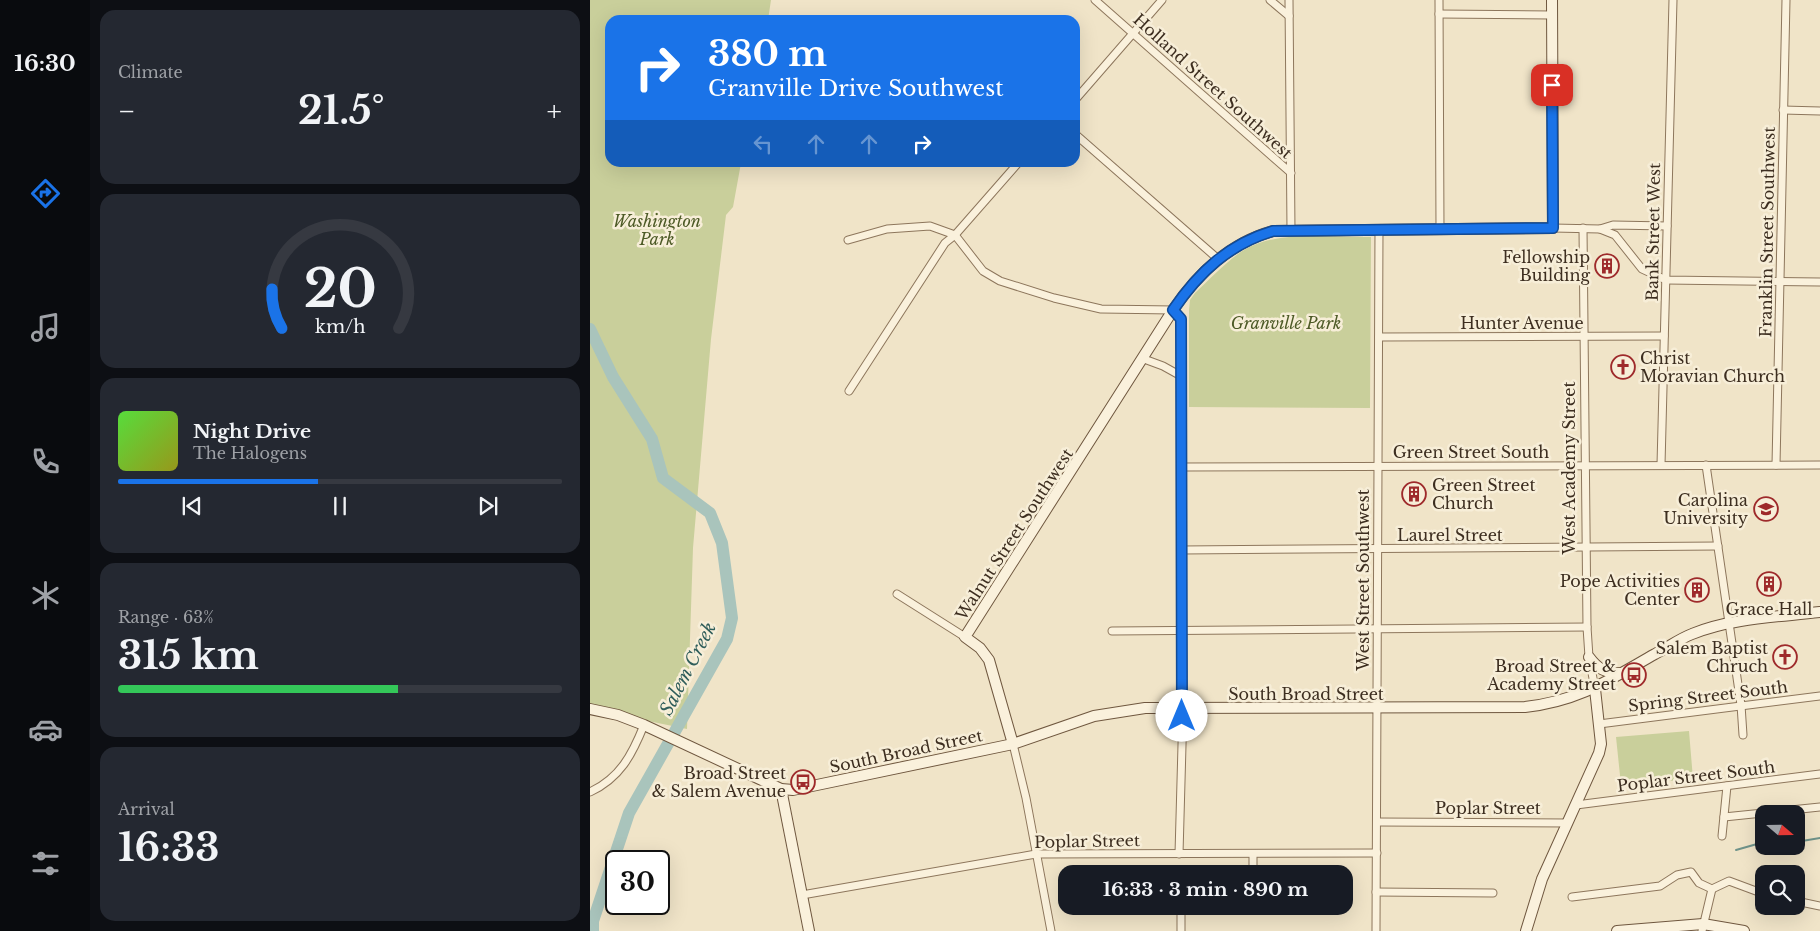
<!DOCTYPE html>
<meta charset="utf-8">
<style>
:root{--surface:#171b24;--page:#242831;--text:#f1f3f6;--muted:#9ea1a6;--line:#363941;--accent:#1a73e8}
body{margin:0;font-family:"Libre Baskerville",serif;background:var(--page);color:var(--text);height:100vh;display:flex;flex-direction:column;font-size:19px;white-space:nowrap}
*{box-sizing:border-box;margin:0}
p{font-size:16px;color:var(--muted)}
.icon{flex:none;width:28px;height:28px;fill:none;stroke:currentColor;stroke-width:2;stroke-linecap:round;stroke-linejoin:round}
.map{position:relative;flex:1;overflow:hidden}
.sheet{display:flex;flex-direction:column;gap:10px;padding:10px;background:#0d0f14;width:500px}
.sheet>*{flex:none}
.top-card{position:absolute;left:15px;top:15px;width:475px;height:152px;border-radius:15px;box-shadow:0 5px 20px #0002;background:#1a73e8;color:#fff;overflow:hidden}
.needle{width:32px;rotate:110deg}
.controls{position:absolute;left:1165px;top:805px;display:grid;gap:10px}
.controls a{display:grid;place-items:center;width:50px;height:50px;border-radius:10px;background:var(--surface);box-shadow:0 5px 20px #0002;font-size:25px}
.speed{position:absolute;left:15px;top:850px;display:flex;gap:10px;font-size:25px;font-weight:700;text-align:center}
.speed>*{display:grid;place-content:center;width:65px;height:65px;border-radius:50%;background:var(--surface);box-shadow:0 5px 20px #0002;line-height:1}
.speed .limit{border:2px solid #111;border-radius:8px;background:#fff;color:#111}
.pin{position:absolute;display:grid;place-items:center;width:42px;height:42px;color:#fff;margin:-21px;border-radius:10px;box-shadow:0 2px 8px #0006}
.me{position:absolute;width:55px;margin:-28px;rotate:0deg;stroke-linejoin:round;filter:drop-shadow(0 0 4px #0008)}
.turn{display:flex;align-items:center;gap:18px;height:105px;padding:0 20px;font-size:22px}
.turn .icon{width:65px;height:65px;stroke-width:2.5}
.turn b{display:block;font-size:35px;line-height:42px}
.lanes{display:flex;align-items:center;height:48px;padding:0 20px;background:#0003;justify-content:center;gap:25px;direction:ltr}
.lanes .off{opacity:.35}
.big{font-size:38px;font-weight:700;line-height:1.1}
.sheet .tile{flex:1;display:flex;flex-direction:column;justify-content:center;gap:8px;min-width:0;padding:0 18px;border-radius:15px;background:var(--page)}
.sheet .dial{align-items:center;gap:0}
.dial svg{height:130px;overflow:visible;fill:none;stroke:var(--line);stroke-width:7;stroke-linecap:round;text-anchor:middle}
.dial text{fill:var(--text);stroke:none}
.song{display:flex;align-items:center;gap:15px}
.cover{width:60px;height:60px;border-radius:8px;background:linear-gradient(135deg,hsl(110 70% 55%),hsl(60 70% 35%))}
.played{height:5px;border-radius:2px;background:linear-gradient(90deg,var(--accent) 45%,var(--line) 45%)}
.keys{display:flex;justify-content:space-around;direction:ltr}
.heat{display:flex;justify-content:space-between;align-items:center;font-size:28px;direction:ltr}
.charge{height:8px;border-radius:4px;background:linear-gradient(90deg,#34c759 63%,var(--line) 0)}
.trip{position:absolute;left:468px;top:865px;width:295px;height:50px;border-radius:15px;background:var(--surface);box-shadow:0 5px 20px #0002;font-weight:700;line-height:50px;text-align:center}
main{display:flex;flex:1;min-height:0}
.menu{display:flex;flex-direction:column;width:90px;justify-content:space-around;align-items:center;background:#090b0e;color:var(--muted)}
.menu .icon{width:35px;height:35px}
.menu .current{color:var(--accent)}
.menu b{font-size:22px;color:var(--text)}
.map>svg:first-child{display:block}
</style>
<main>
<nav class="menu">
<b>16:30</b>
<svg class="icon current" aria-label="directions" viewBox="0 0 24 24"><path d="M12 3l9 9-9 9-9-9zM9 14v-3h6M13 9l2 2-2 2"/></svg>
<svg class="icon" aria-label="music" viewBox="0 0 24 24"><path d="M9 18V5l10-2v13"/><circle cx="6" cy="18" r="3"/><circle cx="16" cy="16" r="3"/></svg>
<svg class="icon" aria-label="phone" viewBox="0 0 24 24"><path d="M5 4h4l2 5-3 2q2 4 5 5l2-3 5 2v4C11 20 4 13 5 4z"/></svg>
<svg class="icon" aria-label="climate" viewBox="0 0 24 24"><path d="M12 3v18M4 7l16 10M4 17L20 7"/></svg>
<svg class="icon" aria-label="car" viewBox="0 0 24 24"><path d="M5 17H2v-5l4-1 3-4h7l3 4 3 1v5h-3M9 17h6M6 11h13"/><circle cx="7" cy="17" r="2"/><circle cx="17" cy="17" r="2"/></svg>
<svg class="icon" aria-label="filters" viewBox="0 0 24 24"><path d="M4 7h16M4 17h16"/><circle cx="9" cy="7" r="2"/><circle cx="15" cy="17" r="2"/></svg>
</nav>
<section class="sheet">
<div class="tile"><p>Climate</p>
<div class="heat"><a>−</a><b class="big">21.5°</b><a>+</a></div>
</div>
<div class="tile dial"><svg viewBox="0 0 100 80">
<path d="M14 69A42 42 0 1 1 86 69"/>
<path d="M14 69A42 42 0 0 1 8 45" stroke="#1a73e8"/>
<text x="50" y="56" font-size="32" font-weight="700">20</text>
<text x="50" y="72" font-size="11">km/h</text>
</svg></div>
<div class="tile">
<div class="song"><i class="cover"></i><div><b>Night Drive</b><p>The Halogens</p></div></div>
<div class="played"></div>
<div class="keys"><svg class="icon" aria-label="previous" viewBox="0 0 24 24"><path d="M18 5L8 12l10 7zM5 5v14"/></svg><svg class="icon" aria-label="pause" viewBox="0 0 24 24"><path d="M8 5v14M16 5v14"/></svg><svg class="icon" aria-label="next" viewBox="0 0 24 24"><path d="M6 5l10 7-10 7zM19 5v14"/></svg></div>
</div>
<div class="tile"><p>Range · 63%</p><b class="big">315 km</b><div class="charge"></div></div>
<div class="tile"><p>Arrival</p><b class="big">16:33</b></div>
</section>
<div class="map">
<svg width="1230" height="931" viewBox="0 0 1230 931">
<rect width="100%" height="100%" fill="#f0e4c8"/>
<g fill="#c9cf9b">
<polygon points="0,0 181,0 178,20 20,20 20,162 151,163 143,207 136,215 121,339 103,548 97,729 0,709"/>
<path d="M 781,237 L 780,408 L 599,407 L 599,310 L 600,300 L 605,293 C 619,280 633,265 648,254 C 684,228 738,238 781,237 Z"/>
<polygon points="1099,731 1103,779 1031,785 1026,737"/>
</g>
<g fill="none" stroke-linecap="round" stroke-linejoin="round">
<g stroke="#6f938a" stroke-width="2">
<polyline points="1206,842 1230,838"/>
<polyline points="1146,850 1174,842"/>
</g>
<polyline stroke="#a9c4bc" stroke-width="12" points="0,329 23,377 62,439 73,478 120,513 132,543 142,618 137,639 39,813 3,921 3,931"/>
<g stroke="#8d765c" stroke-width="9">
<g id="street">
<polyline points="505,0 701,173"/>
<polyline points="680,0 699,16"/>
<polyline points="699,0 701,230"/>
<polyline points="849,0 850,228"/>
<polyline points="849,14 962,15"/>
<polyline points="485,100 572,0"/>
<polyline points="1193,110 1230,111"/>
<polyline points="485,134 628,259"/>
<polyline points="963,228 1010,229 1025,235 1052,269 1076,280 1230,282"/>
<polyline points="993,228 997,627 999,657 1005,689"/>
<polyline points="1010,229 1023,225 1077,226"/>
<polyline points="258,240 297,229 340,226 365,235 393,271 410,281 464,298 511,309 583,310 591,319 593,709 589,854"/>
<polyline points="789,337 1074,336"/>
<polyline points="554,359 573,366 591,376"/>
<polyline points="259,391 355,243 365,235 429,162"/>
<polyline points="1071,465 1083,0"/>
<polyline points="1116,465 1151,705 1153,735"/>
<polyline points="1186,465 1196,0"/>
<polyline points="592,467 1230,465"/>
<polyline points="592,550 1128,546"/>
<polyline points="307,594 375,637"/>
<polyline points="522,631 997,627"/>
<polyline points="1009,724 1230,696"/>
<polyline points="423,744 436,798 461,931"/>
<path d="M 0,792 C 30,778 42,755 54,725"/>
<polyline points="986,805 1230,774"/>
<polyline points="1134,817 1230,807"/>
<polyline points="787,822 978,823"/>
<polyline points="1132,836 1137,786"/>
<polyline points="663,874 663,854"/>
<polyline points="1122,889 1139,881 1174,894"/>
<polyline points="786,892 903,893"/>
<polyline points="212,895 446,854 787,853"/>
<polyline points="982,897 1070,886 1087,875 1101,872 1109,883 1122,889"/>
<polyline points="1206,901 1230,906"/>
<polyline points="591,906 591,931"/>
<polyline points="786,931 789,230"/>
<polyline points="1112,931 1122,889"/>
</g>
</g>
<g stroke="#6f573f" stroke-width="12">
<g id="secondary">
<path d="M 999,657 C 1008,669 1015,673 1031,673"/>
<path d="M 0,709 L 28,715 L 54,725 L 191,789 L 203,790 L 423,744 L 504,716 L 555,708 L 935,707 C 989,701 1019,680 1065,654 C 1077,648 1089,639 1102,634 C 1141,618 1188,617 1230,612"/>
<path d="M 423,744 L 399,660 L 390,648 L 375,637 L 583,310 C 608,273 639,243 683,231 L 963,228 L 962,0"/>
<polyline points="191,789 219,931"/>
<polyline points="936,931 952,879 1009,753 1011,744 1005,689"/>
<polyline points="1027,931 1113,924 1154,931"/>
</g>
</g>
<use href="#street" stroke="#faf1dc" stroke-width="7"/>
<use href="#secondary" stroke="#faf1dc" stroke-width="10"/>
</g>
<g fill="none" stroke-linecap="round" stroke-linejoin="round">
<g stroke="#114b97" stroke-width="12">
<path id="route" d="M 592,716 L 591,319 L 583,310 C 609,272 639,244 683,231 L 963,228 L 962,85"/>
</g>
<use href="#route" stroke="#1a73e8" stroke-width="9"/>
</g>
<defs>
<g id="building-ring" transform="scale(1.25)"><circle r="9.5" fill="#f7eed8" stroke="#9e2a2b" stroke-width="1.5"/><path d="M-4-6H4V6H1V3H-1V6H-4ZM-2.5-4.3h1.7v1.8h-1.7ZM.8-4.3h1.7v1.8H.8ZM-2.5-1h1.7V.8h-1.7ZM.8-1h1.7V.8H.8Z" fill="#9e2a2b"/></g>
<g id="church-ring" transform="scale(1.25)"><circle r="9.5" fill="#f7eed8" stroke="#9e2a2b" stroke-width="1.5"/><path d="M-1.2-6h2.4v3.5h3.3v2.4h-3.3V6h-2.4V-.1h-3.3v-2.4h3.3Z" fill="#9e2a2b"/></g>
<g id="university-ring" transform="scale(1.25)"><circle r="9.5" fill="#f7eed8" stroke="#9e2a2b" stroke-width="1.5"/><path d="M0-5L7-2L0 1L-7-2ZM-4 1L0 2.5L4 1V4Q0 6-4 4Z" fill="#9e2a2b"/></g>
<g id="bus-ring" transform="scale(1.25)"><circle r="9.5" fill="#f7eed8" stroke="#9e2a2b" stroke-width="1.5"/><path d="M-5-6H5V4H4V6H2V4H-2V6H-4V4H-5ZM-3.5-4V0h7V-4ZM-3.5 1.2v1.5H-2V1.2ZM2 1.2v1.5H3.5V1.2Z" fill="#9e2a2b"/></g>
</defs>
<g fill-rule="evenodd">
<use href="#building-ring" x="1017" y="266"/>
<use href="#church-ring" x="1033" y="367"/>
<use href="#building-ring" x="824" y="494"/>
<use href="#university-ring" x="1176" y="509"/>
<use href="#building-ring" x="1179" y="584"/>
<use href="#building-ring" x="1107" y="590"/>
<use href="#church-ring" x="1195" y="657"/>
<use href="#bus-ring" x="1044" y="675"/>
<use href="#bus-ring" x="213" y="782"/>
</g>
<g text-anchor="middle" stroke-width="5" stroke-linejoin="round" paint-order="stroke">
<g font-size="16" fill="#3d2e20" stroke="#f7eed8">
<text transform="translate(623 86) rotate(42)" y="6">Holland Street Southwest</text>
<text transform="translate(1063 232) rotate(-89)" y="6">Bank Street West</text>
<text transform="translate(1177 232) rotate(-89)" y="6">Franklin Street Southwest</text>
<text x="932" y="329">Hunter Avenue</text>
<text x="881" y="458">Green Street South</text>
<text transform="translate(979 468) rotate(-90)" y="6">West Academy Street</text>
<text transform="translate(424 534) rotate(-57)" y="6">Walnut Street Southwest</text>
<text x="860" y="541">Laurel Street</text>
<text transform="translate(773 580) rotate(-90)" y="6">West Street Southwest</text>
<text x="716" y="700">South Broad Street</text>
<text transform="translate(1118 696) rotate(-7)" y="6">Spring Street South</text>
<text transform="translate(316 751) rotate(-12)" y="6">South Broad Street</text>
<text transform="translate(1106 776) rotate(-7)" y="6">Poplar Street South</text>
<text x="898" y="814">Poplar Street</text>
<text transform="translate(497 841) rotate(-1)" y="6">Poplar Street</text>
</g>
<g font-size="16" font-style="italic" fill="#4d5a26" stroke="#f7eed8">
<text x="67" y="227">Washington<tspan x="67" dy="18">Park</tspan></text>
<text x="696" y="329">Granville Park</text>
</g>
<g font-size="16" fill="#3d2e20" stroke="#f7eed8" text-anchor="end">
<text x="1000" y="263">Fellowship<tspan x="1000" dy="18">Building</tspan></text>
<text x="1050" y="364" text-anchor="start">Christ<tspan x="1050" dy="18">Moravian Church</tspan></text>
<text x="842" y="491" text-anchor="start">Green Street<tspan x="842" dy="18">Church</tspan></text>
<text x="1158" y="506">Carolina<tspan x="1158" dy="18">University</tspan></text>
<text x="1090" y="587">Pope Activities<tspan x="1090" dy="18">Center</tspan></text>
<text x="1179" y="615" text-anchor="middle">Grace Hall</text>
<text x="1178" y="654">Salem Baptist<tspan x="1178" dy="18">Chruch</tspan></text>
<text x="1026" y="672">Broad Street &amp;<tspan x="1026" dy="18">Academy Street</tspan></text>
<text x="196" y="779">Broad Street<tspan x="196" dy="18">&amp; Salem Avenue</tspan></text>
</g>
<g font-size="18" font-style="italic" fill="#2f5d5a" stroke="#f7eed8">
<text transform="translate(98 669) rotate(-63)" y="6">Salem Creek</text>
</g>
</g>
</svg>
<div class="controls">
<a><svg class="needle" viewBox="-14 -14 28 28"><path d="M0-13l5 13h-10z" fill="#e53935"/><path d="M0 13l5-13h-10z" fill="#9ea1a6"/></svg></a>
<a><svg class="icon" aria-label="search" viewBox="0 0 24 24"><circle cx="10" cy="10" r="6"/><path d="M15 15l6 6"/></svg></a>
</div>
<div class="speed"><div class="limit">30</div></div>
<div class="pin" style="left:962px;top:85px;background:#d93025"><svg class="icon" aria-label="arrive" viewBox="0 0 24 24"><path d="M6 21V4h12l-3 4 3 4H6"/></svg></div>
<svg class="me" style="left:592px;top:716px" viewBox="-20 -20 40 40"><circle r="19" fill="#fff"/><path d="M0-13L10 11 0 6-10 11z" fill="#1a73e8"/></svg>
<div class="trip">16:33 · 3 min · 890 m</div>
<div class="top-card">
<div class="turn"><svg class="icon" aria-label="right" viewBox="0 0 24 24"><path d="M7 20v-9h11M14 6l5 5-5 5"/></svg><div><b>380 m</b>Granville Drive Southwest</div></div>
<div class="lanes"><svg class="icon off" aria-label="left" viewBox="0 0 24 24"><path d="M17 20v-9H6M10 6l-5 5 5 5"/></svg><svg class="icon off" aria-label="ahead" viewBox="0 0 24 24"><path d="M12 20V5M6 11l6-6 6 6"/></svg><svg class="icon off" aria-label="ahead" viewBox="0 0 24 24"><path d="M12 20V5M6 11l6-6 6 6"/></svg><svg class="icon" aria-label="right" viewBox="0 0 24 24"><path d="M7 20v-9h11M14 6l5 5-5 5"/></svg></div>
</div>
</div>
</main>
